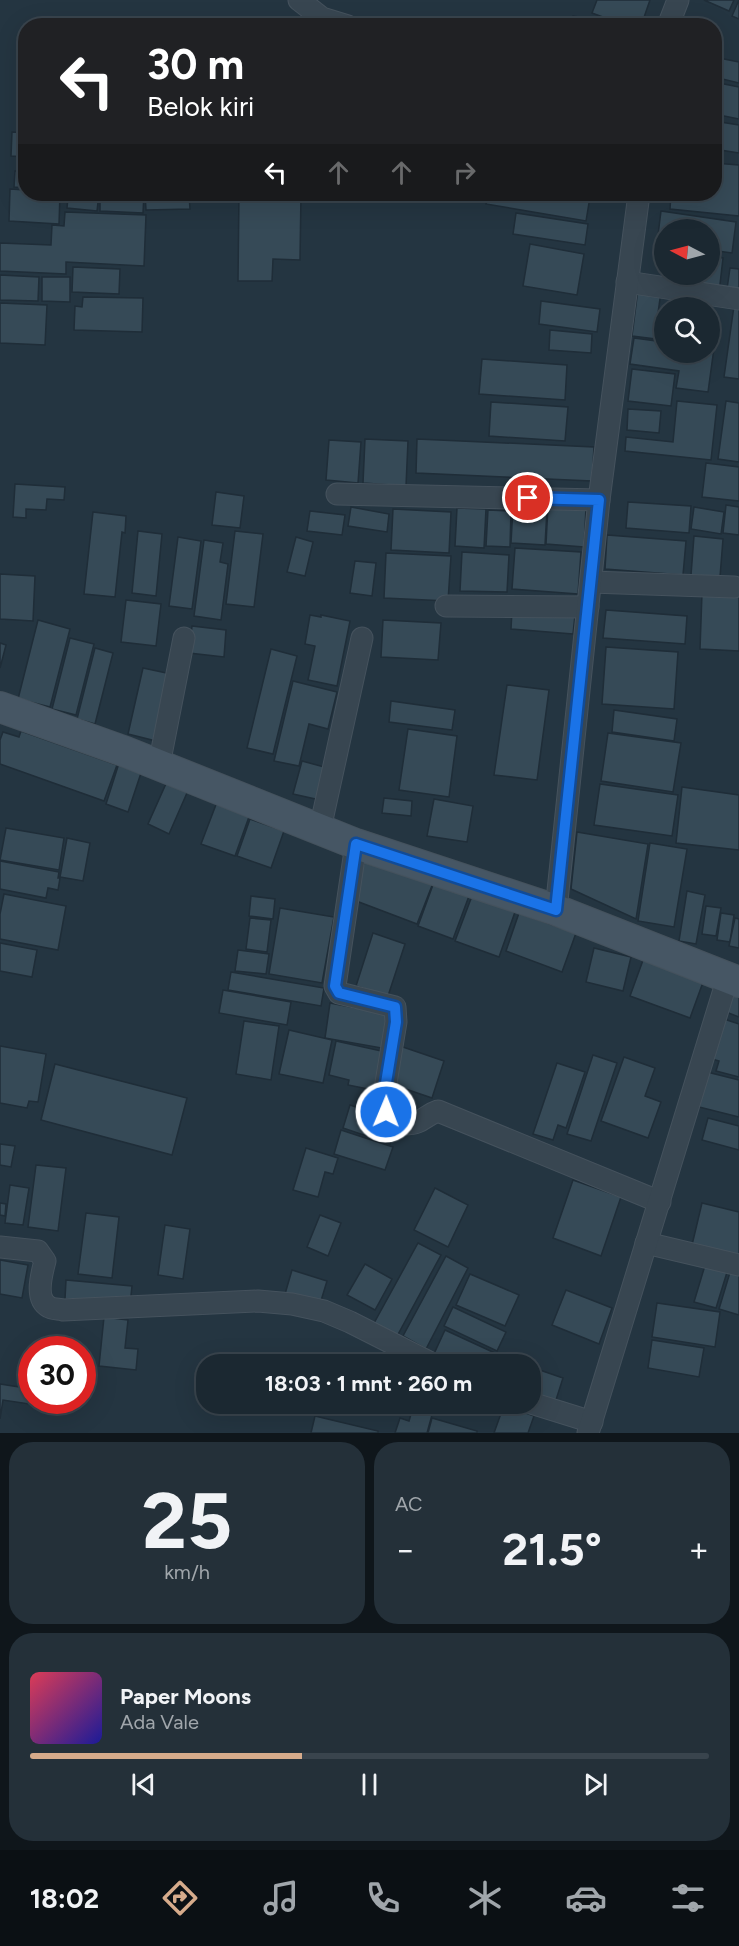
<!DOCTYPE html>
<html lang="id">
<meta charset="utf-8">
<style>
:root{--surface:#1b2831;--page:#243039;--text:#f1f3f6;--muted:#a0a6ab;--line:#39444d;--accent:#d6ab8b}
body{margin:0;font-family:Figtree,sans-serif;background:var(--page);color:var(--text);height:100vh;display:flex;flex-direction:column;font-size:22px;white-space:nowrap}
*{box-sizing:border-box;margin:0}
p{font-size:20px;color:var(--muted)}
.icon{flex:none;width:33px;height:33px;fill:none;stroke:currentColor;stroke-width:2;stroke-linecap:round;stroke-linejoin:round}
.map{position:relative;height:1433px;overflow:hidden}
.panel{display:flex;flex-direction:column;gap:9px;padding:9px;background:#0f161b;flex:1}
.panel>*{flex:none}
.hud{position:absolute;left:18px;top:18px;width:704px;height:183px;border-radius:24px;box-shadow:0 6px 24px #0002,0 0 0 2px var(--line);background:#202124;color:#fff;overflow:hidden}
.needle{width:39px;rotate:276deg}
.fabs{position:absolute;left:654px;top:219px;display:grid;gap:12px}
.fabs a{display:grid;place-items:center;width:66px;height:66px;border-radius:50%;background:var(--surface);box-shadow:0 6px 24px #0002,0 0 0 2px var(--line);font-size:30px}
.speed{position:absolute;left:18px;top:1336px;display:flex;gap:12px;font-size:30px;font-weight:700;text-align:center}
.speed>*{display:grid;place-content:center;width:78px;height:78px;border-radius:50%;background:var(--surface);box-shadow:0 6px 24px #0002,0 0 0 2px var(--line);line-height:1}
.speed .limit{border:9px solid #d22;background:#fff;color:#111}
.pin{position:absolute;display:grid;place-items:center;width:51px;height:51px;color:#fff;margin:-26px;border:3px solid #fff;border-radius:50%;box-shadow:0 2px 6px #0007}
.me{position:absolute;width:66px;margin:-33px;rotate:1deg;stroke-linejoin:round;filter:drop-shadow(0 0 4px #0008)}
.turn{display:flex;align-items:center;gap:21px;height:126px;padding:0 30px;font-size:27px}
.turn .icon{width:78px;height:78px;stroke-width:2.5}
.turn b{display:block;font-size:42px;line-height:51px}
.lanes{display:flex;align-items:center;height:57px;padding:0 30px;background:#0003;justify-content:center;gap:30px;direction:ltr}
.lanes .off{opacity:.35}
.big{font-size:45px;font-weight:700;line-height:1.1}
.panel .card{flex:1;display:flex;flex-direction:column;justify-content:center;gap:9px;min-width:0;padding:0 21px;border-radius:24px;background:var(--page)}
.panel .dial{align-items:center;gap:0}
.dial b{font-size:78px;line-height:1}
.song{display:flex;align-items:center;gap:18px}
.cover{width:72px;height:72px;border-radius:9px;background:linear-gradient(135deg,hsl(350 70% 55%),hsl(240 70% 35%))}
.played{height:6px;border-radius:3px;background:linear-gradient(90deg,var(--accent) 40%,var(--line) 40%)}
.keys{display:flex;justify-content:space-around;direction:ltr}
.heat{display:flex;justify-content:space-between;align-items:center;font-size:33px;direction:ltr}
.panel .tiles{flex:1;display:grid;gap:9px;grid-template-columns:1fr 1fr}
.card:last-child{grid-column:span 2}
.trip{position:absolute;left:196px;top:1354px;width:345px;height:60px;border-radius:24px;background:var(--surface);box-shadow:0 6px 24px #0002,0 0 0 2px var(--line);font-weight:700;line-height:60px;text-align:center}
.menu{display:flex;height:96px;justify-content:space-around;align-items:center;background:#0b1014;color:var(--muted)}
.menu .icon{width:42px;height:42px}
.menu .active{color:var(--accent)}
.menu b{font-size:27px;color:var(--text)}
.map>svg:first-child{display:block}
</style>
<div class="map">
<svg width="739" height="1433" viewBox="0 0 739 1433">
<rect width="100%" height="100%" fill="#243541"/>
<g fill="#364a57" stroke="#1f2d38" stroke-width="1.5">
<polygon points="597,0 650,0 641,26 627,26 592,13"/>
<polygon points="704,0 734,0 729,11"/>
<polygon points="739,0 739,19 732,16"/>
<polygon points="573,16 617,24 571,26"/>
<polygon points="714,57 739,62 739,83 714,77"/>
<polygon points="714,82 739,87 739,119 714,114"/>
<polygon points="714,121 739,125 739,153 714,149"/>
<polygon points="12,132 26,133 26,157 11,156"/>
<polygon points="714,163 739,165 739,216 670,209 671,194 714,194"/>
<polygon points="15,171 26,171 26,188 14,187"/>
<polygon points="10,189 26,190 26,194 60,194 59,224 9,221"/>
<polygon points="65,194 99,194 97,211 67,208 68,197 65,197"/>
<polygon points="100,194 144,194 143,213 100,211"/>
<polygon points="145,194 189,194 190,209 146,210"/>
<polygon points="239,194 301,194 300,260 273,259 272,281 238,281"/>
<polygon points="488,194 566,194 590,197 586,221 486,204"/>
<polygon points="661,211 736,222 732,253 710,250 710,230 664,230 664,244 657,243"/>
<polygon points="65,212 146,215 144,266 66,262 66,274 0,271 0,243 51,245 52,225 64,226"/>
<polygon points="516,213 588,224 585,245 513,234"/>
<polygon points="530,244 584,254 577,295 523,286"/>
<polygon points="710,256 723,258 719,293 666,287 668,274 710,274"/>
<polygon points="73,267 120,269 119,294 72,292"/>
<polygon points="730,268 739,269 739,298 726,296"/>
<polygon points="0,275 39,277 38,301 0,300"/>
<polygon points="42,277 70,277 70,302 42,301"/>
<polygon points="638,289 661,292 658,313 664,314 664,340 632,336"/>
<polygon points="83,297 143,298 142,332 74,330 75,306 82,307"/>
<polygon points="541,301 600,309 597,332 539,324"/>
<polygon points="0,303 47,305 45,345 0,343"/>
<polygon points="734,306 739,306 739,379 724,377"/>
<polygon points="550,330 592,334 591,353 549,350"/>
<polygon points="634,338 664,342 664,352 710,352 710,348 714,348 708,392 676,388 679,371 630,364"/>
<polygon points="482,359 567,365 565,400 479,394"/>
<polygon points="632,369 675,374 671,406 628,401"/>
<polygon points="677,401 717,405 711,460 625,451 626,437 673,442"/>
<polygon points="726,401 739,403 739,462 718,459"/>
<polygon points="491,402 568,407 565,441 489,436"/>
<polygon points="628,409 661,411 659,433 627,430"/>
<polygon points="365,439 408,441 406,486 363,483"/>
<polygon points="417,439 594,447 592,481 416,473"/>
<polygon points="329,440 361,442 358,483 326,480"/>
<polygon points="706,463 739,467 739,501 702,497"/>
<polygon points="15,484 65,487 64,500 47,499 46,510 26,509 26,518 13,517"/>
<polygon points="216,492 244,496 240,528 212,525"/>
<polygon points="628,502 691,506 689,533 626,528"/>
<polygon points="726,505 739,507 739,535 723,533"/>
<polygon points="548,506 586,508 584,547 546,544"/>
<polygon points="351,507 389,514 387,532 348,526"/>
<polygon points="513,507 547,509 545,545 511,543"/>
<polygon points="694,507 724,512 721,534 691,529"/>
<polygon points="457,508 486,509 484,548 455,546"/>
<polygon points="393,509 451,512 449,553 391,550"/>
<polygon points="488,510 511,511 510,547 486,546"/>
<polygon points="310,511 345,515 342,535 307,531"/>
<polygon points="93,512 126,516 125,533 122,532 115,597 84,594"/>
<polygon points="138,531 162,534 156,596 132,593"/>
<polygon points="235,531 263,534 254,607 226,604"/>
<polygon points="607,535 686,541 683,575 605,569"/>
<polygon points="694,536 723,539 720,577 691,575"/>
<polygon points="178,537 201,541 192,609 169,606"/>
<polygon points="296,537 313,542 305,576 287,572"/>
<polygon points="204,540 223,543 220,562 228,564 221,620 194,616"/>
<polygon points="515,548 581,552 578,594 512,589"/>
<polygon points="462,552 509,555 507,592 460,591"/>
<polygon points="386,553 451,556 448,601 384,598"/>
<polygon points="355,561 376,563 372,596 350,593"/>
<polygon points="0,574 35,576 33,621 0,619"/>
<polygon points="702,593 739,595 739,651 700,649"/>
<polygon points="126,600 161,604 156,646 121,642"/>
<polygon points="512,610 575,615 573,634 511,629"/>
<polygon points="606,610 687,616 685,644 603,638"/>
<polygon points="310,615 321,617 321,615 350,621 337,686 308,680 315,646 305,644"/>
<polygon points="38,620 70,629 50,707 18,699"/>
<polygon points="383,620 441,623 438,660 381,657"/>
<polygon points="192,626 226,630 224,657 189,653"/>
<polygon points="70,638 94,644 76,715 52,709"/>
<polygon points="0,643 6,645 0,668"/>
<polygon points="606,647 678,652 674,709 602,704"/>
<polygon points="95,648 113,653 95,724 77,719"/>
<polygon points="271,649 297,656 273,754 247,748"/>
<polygon points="143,668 176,675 160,742 128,734"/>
<polygon points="293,681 337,692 328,729 309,724 299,766 274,761"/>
<polygon points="507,685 549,690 537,780 494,775"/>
<polygon points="391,701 455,710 452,730 389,722"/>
<polygon points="614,710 677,719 674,741 612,732"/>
<polygon points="408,729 457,736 449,797 399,790"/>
<polygon points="21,731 117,765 104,801 0,764 0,740 3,732 19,737"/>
<polygon points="608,733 681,743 673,792 601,781"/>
<polygon points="120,760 143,767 128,812 106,804"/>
<polygon points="302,761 328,768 320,800 293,794"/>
<polygon points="169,777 190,786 169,834 148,824"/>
<polygon points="600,784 678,795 672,836 594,825"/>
<polygon points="682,787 739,795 739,850 676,843"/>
<polygon points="384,798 412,801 411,816 382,813"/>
<polygon points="434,799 473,806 467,842 427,836"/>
<polygon points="217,802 250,814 235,856 201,844"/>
<polygon points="250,819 284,831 271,868 237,856"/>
<polygon points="6,828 64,838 59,870 0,860"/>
<polygon points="577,832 648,844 636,919 571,889"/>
<polygon points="67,838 90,843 83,881 60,877"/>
<polygon points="650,843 687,849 674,927 638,921"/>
<polygon points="366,858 433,883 417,924 351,899"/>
<polygon points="0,861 59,872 58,878 60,878 58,890 48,888 46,898 0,889"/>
<polygon points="434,882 469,896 453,939 418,926"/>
<polygon points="687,891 705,895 696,944 679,941"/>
<polygon points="4,894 66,906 58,950 0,939 0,914"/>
<polygon points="251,896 275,899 273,919 249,916"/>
<polygon points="472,896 515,912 499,957 455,941"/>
<polygon points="706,906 721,908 716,936 702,934"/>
<polygon points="280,908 334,917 322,983 269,974"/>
<polygon points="519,913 576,933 562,972 506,951"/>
<polygon points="721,913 734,915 730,942 717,940"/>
<polygon points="250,918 271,920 267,952 246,949"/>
<polygon points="735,918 739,919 739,948 729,946"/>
<polygon points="373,933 405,944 388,996 356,986"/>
<polygon points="0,943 37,950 32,977 0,971"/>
<polygon points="594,948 631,957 623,991 586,982"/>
<polygon points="238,950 269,954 266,974 235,971"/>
<polygon points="646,952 706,974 690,1018 630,996"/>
<polygon points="231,972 324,988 321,1006 228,990"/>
<polygon points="735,987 739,988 739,1017 726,1012"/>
<polygon points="223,990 291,1002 287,1025 219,1013"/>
<polygon points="330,1003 393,1015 387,1049 325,1038"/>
<polygon points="724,1019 739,1024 739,1077 716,1071 719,1061 712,1059"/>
<polygon points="244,1021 279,1026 271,1080 236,1074"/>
<polygon points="289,1030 332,1040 323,1083 279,1074"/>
<polygon points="336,1041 386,1052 378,1091 348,1085 349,1080 329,1075"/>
<polygon points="0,1046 46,1054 38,1102 29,1101 27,1108 0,1103"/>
<polygon points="400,1046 444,1061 432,1098 388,1083"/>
<polygon points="593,1055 617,1063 591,1141 567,1134"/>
<polygon points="624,1057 655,1068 645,1096 661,1102 648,1138 601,1121"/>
<polygon points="557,1063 585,1072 566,1128 558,1125 553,1140 533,1134"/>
<polygon points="55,1064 187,1098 172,1155 41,1120"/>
<polygon points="707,1072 739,1080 739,1117 699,1107"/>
<polygon points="350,1105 398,1121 390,1144 343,1128"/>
<polygon points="708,1118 739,1126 739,1150 702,1140"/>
<polygon points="341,1130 393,1147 385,1170 334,1154"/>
<polygon points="0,1144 15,1146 11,1167 0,1165"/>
<polygon points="306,1148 338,1158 333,1174 325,1172 318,1197 293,1190"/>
<polygon points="36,1165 66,1168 58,1231 28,1227"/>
<polygon points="573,1180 621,1197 601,1256 553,1238"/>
<polygon points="10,1185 29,1188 23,1225 5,1223"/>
<polygon points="435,1188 468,1205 448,1247 414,1230"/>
<polygon points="0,1203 6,1204 5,1216 0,1215"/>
<polygon points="702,1203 739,1212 739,1256 692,1245"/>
<polygon points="86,1213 119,1217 112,1278 78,1274"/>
<polygon points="320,1215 341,1223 328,1256 307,1247"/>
<polygon points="165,1225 190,1229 183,1279 158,1275"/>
<polygon points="418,1243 441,1255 396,1338 373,1325"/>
<polygon points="446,1256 468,1268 426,1349 403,1336"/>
<polygon points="0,1260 28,1265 22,1298 0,1294"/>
<polygon points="706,1262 728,1269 716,1308 694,1302"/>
<polygon points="365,1264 392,1279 375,1310 347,1295"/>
<polygon points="731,1269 739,1272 739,1315 719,1309"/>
<polygon points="292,1270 327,1281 320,1304 285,1294"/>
<polygon points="470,1274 519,1295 505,1326 456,1305"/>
<polygon points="66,1280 132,1286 130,1305 65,1299"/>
<polygon points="566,1290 612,1308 599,1344 552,1325"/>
<polygon points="657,1303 720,1312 715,1347 652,1337"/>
<polygon points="453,1307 506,1332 497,1351 444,1326"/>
<polygon points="104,1317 128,1320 125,1348 138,1349 136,1370 99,1366"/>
<polygon points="445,1330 497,1354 493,1365 452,1365 433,1356"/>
<polygon points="652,1340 704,1348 699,1377 648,1368"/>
<polygon points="531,1367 563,1378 555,1403 531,1394"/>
<polygon points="0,1384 32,1389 32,1401 37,1401 36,1405 3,1400 0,1419"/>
<polygon points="414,1404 435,1404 427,1433 395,1433 400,1418 409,1421"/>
<polygon points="504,1405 534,1416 528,1433 494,1433"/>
<polygon points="315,1416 378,1431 378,1433 311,1433"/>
<polygon points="432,1418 477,1431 477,1433 428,1433"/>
</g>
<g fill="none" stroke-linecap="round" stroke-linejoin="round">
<g stroke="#45525d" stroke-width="23">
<g id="street">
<polyline points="299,0 322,18 348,26"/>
<polyline points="668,26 678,0"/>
<polyline points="627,282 739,299"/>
<polyline points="337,494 599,500"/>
<polyline points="591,582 734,587"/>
<polyline points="446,606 588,607"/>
<polyline points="159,765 184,638"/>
<polyline points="320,829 362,638"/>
<path d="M 356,844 L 335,986 L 339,993 L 395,1007 L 396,1022 L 383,1101 L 386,1112 L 405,1124 C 423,1124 423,1116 438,1111 L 660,1202"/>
<polyline points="556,910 599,500 639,194"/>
<polyline points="646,1243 739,1265"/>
<path d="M 0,1247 L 38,1251 L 45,1261 C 42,1273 34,1299 49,1307 C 52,1309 59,1309 63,1310 L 258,1301 L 292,1304 L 324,1311 L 350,1322 L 435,1365"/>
<polyline points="531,1403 592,1422"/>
<polyline points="588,1433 728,977"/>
</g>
</g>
<g stroke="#45525d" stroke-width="32">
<polyline id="secondary" points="0,707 126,752 356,844 556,910 739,982"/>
</g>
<use href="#street" stroke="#384651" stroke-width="21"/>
<use href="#secondary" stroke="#465664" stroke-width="30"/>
</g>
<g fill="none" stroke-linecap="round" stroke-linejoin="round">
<g stroke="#114b97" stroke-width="15">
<polyline id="route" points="386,1112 383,1101 396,1022 395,1007 339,993 335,986 356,844 556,910 599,500 528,498"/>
</g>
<use href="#route" stroke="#1a73e8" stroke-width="10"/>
</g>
</svg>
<div class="fabs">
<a><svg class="needle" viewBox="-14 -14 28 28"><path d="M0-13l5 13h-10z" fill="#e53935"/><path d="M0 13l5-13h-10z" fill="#a0a6ab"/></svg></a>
<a><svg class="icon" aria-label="search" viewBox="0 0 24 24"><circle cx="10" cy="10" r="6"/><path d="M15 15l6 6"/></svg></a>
</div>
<div class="speed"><div class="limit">30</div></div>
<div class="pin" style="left:528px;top:498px;background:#d93025"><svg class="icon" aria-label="arrive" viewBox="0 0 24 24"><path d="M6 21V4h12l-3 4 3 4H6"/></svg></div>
<svg class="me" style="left:386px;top:1112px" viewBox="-20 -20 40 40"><circle r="17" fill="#1a73e8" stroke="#fff" stroke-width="3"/><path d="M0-11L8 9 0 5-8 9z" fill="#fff"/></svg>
<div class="trip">18:03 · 1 mnt · 260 m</div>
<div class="hud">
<div class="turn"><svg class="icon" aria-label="left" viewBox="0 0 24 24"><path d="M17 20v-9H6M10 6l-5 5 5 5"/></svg><div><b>30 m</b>Belok kiri</div></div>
<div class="lanes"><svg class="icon" aria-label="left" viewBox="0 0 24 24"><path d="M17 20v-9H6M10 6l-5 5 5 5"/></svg><svg class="icon off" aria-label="ahead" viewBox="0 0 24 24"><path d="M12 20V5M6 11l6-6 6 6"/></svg><svg class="icon off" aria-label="ahead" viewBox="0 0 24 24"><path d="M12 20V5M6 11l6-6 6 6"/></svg><svg class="icon off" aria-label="right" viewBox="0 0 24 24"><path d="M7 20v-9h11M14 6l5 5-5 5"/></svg></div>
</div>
</div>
<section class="panel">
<div class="tiles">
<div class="card dial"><b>25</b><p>km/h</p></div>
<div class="card"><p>AC</p>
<div class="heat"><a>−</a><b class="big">21.5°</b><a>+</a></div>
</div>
<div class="card">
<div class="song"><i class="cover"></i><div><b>Paper Moons</b><p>Ada Vale</p></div></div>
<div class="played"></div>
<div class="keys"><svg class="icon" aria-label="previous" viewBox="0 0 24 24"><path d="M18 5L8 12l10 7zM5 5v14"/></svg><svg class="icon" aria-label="pause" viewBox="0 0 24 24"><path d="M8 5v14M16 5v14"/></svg><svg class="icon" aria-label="next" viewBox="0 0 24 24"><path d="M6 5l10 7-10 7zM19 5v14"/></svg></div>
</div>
</div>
</section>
<nav class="menu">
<b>18:02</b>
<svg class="icon active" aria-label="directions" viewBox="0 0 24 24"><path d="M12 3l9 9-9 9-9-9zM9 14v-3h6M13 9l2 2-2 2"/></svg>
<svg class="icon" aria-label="music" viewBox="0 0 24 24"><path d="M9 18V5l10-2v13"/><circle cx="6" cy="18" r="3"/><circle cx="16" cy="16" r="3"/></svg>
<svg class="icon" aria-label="phone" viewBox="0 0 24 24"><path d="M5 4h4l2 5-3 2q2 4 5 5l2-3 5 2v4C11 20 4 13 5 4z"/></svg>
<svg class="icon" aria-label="climate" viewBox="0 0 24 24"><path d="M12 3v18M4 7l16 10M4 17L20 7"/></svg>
<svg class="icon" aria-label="car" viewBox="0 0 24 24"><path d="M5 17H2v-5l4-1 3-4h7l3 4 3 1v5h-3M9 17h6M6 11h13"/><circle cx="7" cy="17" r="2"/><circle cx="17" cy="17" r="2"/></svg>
<svg class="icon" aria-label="filters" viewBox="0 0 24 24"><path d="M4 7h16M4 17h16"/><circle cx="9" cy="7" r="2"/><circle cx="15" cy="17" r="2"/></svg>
</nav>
